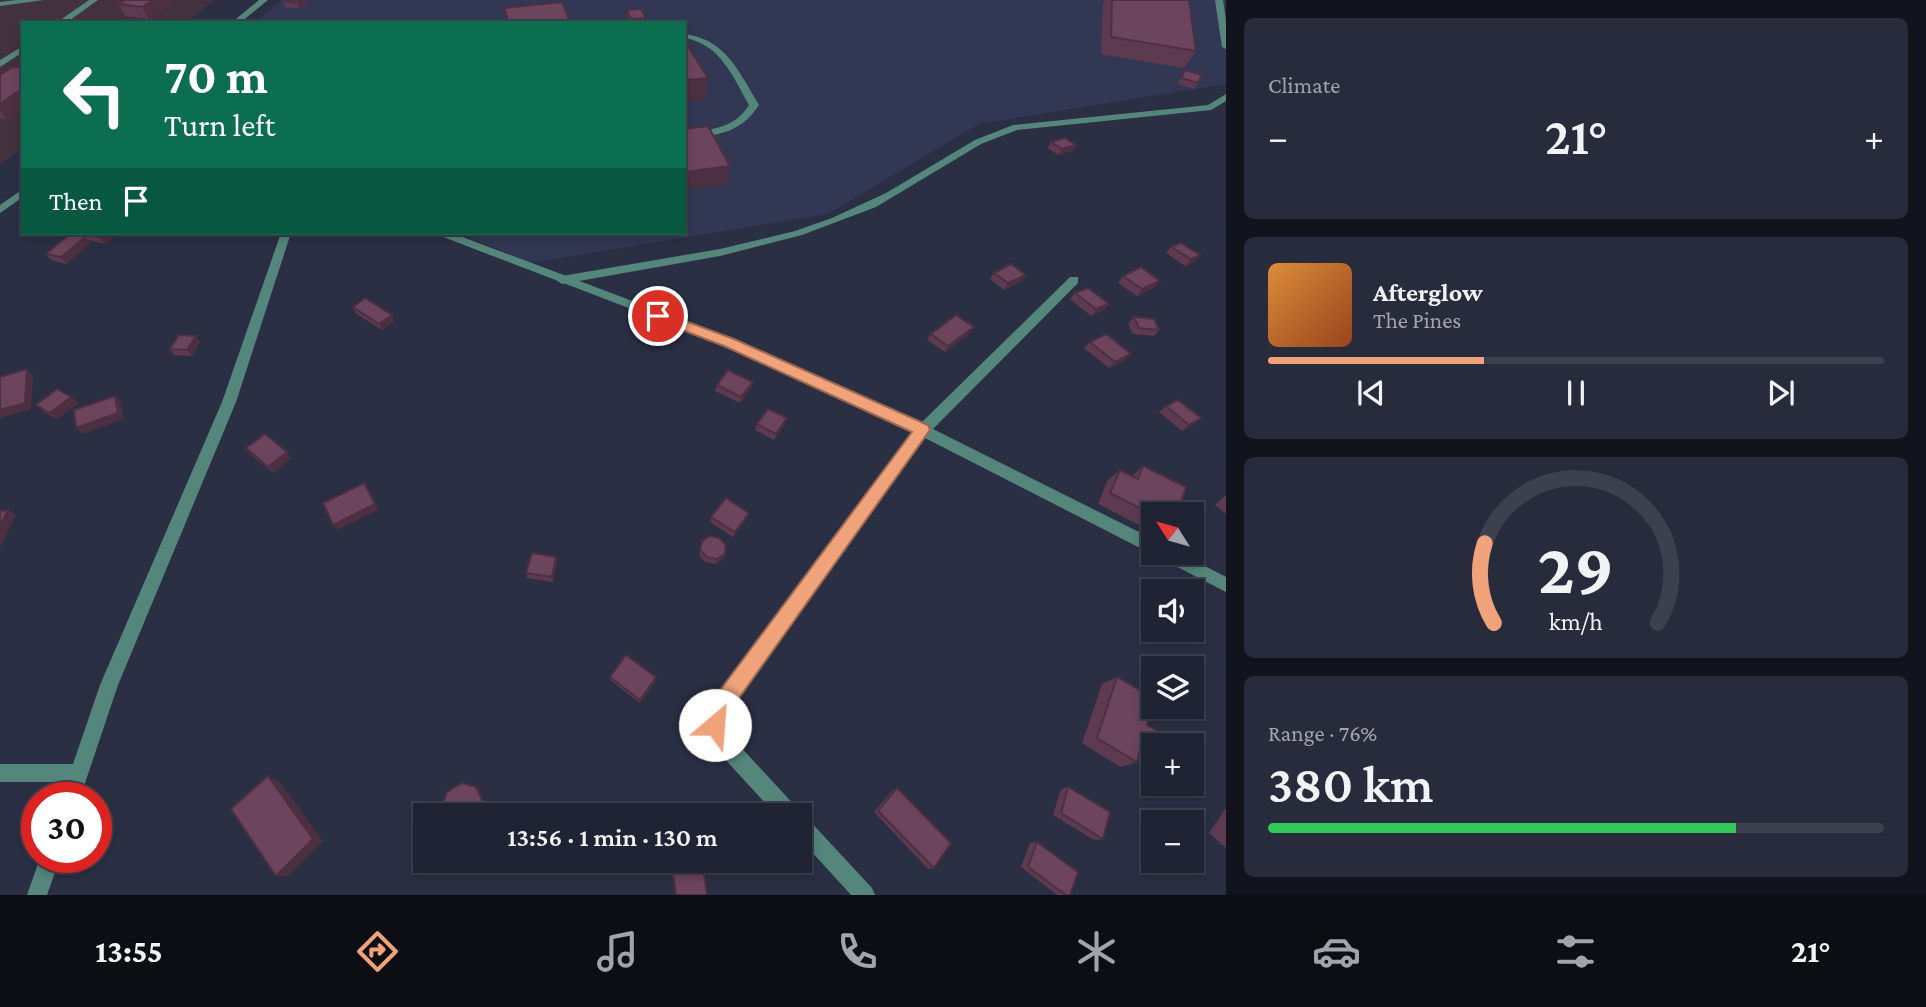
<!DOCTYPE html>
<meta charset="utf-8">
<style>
:root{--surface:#202333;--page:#282b3b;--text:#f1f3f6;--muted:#a2a4ac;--line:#3d404e;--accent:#f0a27a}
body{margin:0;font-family:"Crimson Pro",serif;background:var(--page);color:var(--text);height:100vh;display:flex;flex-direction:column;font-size:26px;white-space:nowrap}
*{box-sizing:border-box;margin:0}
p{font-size:23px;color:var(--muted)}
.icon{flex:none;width:38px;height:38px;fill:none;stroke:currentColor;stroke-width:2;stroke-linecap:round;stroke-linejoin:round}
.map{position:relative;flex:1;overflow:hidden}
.drawer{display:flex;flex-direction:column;gap:18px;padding:18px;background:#12131c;width:700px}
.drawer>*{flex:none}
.banner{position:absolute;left:21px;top:21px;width:665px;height:214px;border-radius:0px;box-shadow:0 4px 10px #0003,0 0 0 2px var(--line);background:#0b6e4f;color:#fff;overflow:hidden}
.needle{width:46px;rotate:307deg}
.fabs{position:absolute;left:1141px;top:502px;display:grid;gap:14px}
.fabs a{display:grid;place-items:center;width:63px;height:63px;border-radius:0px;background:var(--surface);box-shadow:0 4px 10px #0003,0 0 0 2px var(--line);font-size:35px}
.speed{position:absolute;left:21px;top:782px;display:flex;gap:14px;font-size:35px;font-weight:700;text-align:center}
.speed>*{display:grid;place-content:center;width:91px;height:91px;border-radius:50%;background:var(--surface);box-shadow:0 4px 10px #0003,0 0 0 2px var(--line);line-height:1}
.speed .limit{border:10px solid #d22;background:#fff;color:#111}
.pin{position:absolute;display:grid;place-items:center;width:60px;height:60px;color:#fff;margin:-30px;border:4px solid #fff;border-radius:50%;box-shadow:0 2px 7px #0007}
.me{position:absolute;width:77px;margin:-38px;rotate:27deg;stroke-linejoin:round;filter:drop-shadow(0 0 5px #0008)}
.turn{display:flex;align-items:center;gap:24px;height:147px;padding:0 28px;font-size:32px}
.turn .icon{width:91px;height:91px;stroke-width:2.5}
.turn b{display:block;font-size:49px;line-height:60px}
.then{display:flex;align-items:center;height:66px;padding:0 28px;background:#0003;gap:14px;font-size:26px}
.big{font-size:52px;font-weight:600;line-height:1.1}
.drawer .card{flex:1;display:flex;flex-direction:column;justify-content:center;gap:10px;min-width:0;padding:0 24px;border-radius:10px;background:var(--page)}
.drawer .dial{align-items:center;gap:0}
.dial svg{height:182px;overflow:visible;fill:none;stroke:var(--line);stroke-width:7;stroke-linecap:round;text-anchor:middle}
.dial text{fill:var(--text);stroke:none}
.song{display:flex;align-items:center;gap:21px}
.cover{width:84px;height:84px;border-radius:10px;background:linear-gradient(135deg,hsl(30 70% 55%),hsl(20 70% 35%))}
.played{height:7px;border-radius:4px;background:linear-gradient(90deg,var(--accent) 35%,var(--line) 35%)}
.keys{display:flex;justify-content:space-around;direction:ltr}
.heat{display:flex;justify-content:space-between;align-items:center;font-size:38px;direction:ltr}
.charge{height:10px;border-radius:5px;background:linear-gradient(90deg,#34c759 76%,var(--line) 0)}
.trip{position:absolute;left:413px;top:803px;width:399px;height:70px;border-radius:0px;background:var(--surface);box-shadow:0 4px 10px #0003,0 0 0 2px var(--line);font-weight:600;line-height:70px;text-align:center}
.dock{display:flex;height:112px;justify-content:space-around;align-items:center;background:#0d0e14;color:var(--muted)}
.dock .icon{width:49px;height:49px}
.dock .active{color:var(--accent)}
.dock b{font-size:32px;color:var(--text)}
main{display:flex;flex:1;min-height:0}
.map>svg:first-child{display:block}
</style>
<main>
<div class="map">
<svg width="1226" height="895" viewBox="0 0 1226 895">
<rect width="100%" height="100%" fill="#2a2f44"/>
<polygon fill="#323853" points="281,0 1226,0 1226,84 979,124 828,214 531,263 458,233 684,233 684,23 254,23"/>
<polygon fill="#43323d" points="0,0 215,0 185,23 23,23 23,147 0,165"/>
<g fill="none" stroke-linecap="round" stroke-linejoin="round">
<g fill="#55867b" fill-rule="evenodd">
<polygon points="89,0 98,0 66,23 56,23"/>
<polygon points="1215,0 1223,0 1226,21 1226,49 1222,47"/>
<path d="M 684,34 C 726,39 739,72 759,105 C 739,135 717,135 684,138 L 684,132 C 711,130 734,129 749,105 C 733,77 720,43 684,38 Z"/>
<polygon points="23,46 23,52 0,67 0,60"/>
<polygon points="1226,94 1226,101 1211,110 1017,130 981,144 876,207 802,235 720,256 562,284 556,280 562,276 720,249 795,231 832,218 886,193 975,140 1013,125 1199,106 1208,105"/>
</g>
<g fill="#55867b" fill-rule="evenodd">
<polygon points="17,0 44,0 0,6 0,2"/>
<polygon points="259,0 268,0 240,23 231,23"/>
<polygon points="23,189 23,197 0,213 0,205"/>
<polygon points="281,233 291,233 236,402 118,685 80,798 60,798 66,782 0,782 0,764 73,764 100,685 222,402"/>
<polygon points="437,233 452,233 733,339 921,423 1070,277 1078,277 1078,283 933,429 1153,539 1153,553 1156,553 1153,554 1148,552 925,438 731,707 724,724 737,743 798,809 800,815 807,818 872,888 875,895 851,895 800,839 800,816 777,816 723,757 705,725 719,695 914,432 725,345 438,235"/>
<polygon points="1157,553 1180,553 1226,577 1226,592 1160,558"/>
<polygon points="40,858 60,858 47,895 27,895"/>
</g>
</g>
<g fill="#5d3a50">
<polygon points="125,0 177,0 149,19 125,16 118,4"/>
<polygon points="1105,0 1189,0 1196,51 1184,68 1101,54 1103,4"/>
<polygon points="283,1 307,3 299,9 285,7"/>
<polygon points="627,10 646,18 646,23 630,23 627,16"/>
<polygon points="23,68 23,107 6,119 0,118 0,75"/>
<polygon points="1185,70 1198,83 1194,89 1177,84"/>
<polygon points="1051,142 1076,145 1072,151 1058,155 1048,148"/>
<polygon points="75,233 116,233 117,234 105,244 88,240 90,243 66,264 51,260 46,254 77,235"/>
<polygon points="1171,247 1194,262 1185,266 1166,253"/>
<polygon points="994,273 1022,281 1004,290 990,279"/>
<polygon points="1123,276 1155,287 1137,296 1118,283"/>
<polygon points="1075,293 1104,310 1091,316 1070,299"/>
<polygon points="353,307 394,321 382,330 355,313"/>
<polygon points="1134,317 1159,330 1154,336 1133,334 1128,324"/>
<polygon points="970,333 945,352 927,340 931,334"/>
<polygon points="196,336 200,342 192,356 174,355 170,349"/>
<polygon points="1090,342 1125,360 1109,368 1084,348"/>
<polygon points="717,385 751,388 740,403 715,391"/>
<polygon points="71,397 78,403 57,419 43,411 36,405"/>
<polygon points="1166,406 1201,418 1194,424 1182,431 1159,412"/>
<polygon points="787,418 785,424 774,440 755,430 757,424"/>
<polygon points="246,448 291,458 273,473 250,454"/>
<polygon points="1143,466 1153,514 1153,532 1098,504 1107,481 1120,470 1132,476"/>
<polygon points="1226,495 1226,514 1215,505"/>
<polygon points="711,517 747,518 733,537 710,522"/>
<polygon points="702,541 725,554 723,559 716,564 705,562 699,555"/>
<polygon points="557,561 553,582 527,578 526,573"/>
<polygon points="610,677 656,677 656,680 640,703 610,680"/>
<polygon points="1117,677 1147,725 1153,746 1153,762 1145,765 1137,760 1137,762 1120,767 1082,743 1102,684"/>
<polygon points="1068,787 1103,839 1094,840 1053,815 1061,789"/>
<polygon points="897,788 934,868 928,869 874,812 892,791"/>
<polygon points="1226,808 1226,848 1209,833"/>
<polygon points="1037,842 1070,895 1057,895 1021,867 1030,843"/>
<polygon points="672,867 707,895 675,895 671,868"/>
</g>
<g fill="#4c3041">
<polygon points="154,0 177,0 149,19 142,7"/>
<polygon points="300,0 306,0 307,3 299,9 297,3"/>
<polygon points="708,78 705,100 684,102 684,80"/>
<polygon points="23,88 23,107 6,119 0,111 0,104"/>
<polygon points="1076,145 1072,151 1058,155 1062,149"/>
<polygon points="730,166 727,184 684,190 684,172"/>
<polygon points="106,233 116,233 117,234 105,244 100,238"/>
<polygon points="85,237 90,243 66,264 61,257"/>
<polygon points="1200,255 1194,262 1185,266 1191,259"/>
<polygon points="1026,275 1022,281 1004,290 1008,283"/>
<polygon points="1160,281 1155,287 1137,296 1142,289"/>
<polygon points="1109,304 1104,310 1091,316 1096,309"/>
<polygon points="392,315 394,321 382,330 379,324"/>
<polygon points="974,327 970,333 945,352 948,346"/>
<polygon points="196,336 200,342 192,356 187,350"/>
<polygon points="1131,354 1125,360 1109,368 1115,362"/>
<polygon points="27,369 33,375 31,409 0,418 0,410"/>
<polygon points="753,382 751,388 740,403 741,397"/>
<polygon points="115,396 121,402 124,419 82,434 76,428"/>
<polygon points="71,397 78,403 57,419 50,413"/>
<polygon points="787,418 785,424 774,440 776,434"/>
<polygon points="1201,418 1194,424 1182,431 1189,425"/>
<polygon points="287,452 291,458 273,473 268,467"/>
<polygon points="364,483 378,510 337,530 333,525"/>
<polygon points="8,510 16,515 0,548 0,526"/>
<polygon points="749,513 747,518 733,537 735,532"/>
<polygon points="725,554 723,559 716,564 717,559"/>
<polygon points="556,557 557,561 553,582 552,577"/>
<polygon points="656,677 656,680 640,703 640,700"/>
<polygon points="268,776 279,781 323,841 287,877 276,876"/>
<polygon points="476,787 479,789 485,804 481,816 478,816"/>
</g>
<g fill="#6c445d" stroke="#4c3041" stroke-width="2">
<polygon points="125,0 154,0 142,7 118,4"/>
<polygon points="285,0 300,0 297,3 283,1"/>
<polygon points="1112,0 1189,0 1196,51 1111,37"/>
<polygon points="562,2 570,22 509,23 504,8"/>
<polygon points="641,9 646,18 631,19 627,10"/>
<polygon points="684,40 708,78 684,80"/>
<polygon points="13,67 23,68 23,88 0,104 0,75"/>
<polygon points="1185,70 1202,75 1198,83 1181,78"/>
<polygon points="708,126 730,166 684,172 684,129"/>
<polygon points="1065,138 1076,145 1062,149 1051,142"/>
<polygon points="71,233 85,237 61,257 46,254"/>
<polygon points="80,233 106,233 100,238"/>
<polygon points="1181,243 1200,255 1191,259 1171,247"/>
<polygon points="1011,264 1026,275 1008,283 994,273"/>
<polygon points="1141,267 1160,281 1142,289 1123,276"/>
<polygon points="1088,288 1109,304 1096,309 1075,293"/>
<polygon points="365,298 392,315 379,324 353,307"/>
<polygon points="956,315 974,327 948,346 931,334"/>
<polygon points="1134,317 1154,319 1159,330 1139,328"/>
<polygon points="1106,334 1131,354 1115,362 1090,342"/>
<polygon points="179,335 196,336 187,350 170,349"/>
<polygon points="27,369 25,403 0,410 0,377"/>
<polygon points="728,370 753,382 741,397 717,385"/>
<polygon points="57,389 71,397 50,413 36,405"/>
<polygon points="115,396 118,413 76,428 74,410"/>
<polygon points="1178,400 1201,418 1189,425 1166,406"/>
<polygon points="768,409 787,418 776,434 757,424"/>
<polygon points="265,434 287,452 268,467 246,448"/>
<polygon points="1143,466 1186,487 1177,514 1153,515 1110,493 1120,470 1138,479"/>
<polygon points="364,483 375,504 333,525 323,503"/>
<polygon points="726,498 749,513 735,532 711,517"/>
<polygon points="8,510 0,526 0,511"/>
<polygon points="710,536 719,538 726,545 725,554 717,559 707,557 700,550 702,541"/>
<polygon points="532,553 556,557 552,577 526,573"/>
<polygon points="626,655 656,677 640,700 610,677"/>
<polygon points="1117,677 1153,698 1153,703 1147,725 1168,737 1166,746 1153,746 1153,754 1141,746 1137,762 1097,738"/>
<polygon points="268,776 313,839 276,876 231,809"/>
<polygon points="462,783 476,787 483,802 478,816 444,816 441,809 447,792"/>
<polygon points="1068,787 1110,812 1103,839 1061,813"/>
<polygon points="897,788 951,843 934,868 878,811"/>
<polygon points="1037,842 1078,872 1070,895 1066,895 1028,867"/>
<polygon points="702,862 707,895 676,895 672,867"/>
</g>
<polygon fill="#f0a27a" stroke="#9c694f" stroke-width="2" points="658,311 734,339 928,425 930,430 732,708 722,732 715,735 707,732 704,725 718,693 912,432 724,346 653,319 653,312"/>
</svg>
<div class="fabs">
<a><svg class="needle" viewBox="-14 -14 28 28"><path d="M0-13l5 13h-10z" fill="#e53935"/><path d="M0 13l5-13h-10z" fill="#a2a4ac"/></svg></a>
<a><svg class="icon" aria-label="sound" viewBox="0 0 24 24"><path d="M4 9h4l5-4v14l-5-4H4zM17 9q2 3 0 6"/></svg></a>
<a><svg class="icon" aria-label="layers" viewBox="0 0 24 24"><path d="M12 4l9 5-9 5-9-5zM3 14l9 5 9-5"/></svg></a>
<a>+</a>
<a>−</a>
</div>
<div class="speed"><div class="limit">30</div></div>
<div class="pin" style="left:658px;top:316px;background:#d93025"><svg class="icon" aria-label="arrive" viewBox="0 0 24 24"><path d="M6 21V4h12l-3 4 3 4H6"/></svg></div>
<svg class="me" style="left:715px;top:725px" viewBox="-20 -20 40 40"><circle r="19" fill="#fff"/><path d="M0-13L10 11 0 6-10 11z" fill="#f0a27a"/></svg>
<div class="trip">13:56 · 1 min · 130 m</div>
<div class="banner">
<div class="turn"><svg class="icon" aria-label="left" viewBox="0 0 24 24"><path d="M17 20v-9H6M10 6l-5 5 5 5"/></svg><div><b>70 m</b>Turn left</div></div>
<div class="then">Then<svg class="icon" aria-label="arrive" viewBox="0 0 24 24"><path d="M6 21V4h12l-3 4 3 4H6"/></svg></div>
</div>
</div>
<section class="drawer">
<div class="card"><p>Climate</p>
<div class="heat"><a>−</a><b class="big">21°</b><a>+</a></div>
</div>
<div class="card">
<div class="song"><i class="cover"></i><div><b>Afterglow</b><p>The Pines</p></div></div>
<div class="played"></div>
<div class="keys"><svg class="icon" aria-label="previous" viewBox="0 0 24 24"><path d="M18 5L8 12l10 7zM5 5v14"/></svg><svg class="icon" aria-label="pause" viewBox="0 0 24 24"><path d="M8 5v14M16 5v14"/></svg><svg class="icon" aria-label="next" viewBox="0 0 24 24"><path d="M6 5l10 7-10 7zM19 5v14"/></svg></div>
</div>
<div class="card dial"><svg viewBox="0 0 100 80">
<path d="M14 69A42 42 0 1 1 86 69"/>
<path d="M14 69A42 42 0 0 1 10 34" stroke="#f0a27a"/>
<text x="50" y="56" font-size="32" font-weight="700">29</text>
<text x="50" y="72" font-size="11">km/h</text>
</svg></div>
<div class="card"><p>Range · 76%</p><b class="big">380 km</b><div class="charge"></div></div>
</section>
</main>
<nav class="dock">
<b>13:55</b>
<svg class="icon active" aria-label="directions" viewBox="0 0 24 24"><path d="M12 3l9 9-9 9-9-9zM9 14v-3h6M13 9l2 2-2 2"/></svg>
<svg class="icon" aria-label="music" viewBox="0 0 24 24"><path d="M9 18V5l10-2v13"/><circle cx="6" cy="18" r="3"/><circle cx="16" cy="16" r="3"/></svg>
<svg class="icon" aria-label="phone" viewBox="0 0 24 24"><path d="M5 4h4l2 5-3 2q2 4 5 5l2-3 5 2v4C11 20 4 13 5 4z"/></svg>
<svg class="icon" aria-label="climate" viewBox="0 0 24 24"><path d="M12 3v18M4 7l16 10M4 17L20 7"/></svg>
<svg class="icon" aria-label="car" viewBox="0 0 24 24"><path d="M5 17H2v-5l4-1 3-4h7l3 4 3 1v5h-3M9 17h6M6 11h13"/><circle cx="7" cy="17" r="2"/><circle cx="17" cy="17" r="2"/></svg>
<svg class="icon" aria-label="filters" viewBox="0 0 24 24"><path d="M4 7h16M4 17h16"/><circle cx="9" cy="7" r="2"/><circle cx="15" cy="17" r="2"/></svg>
<b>21°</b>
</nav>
